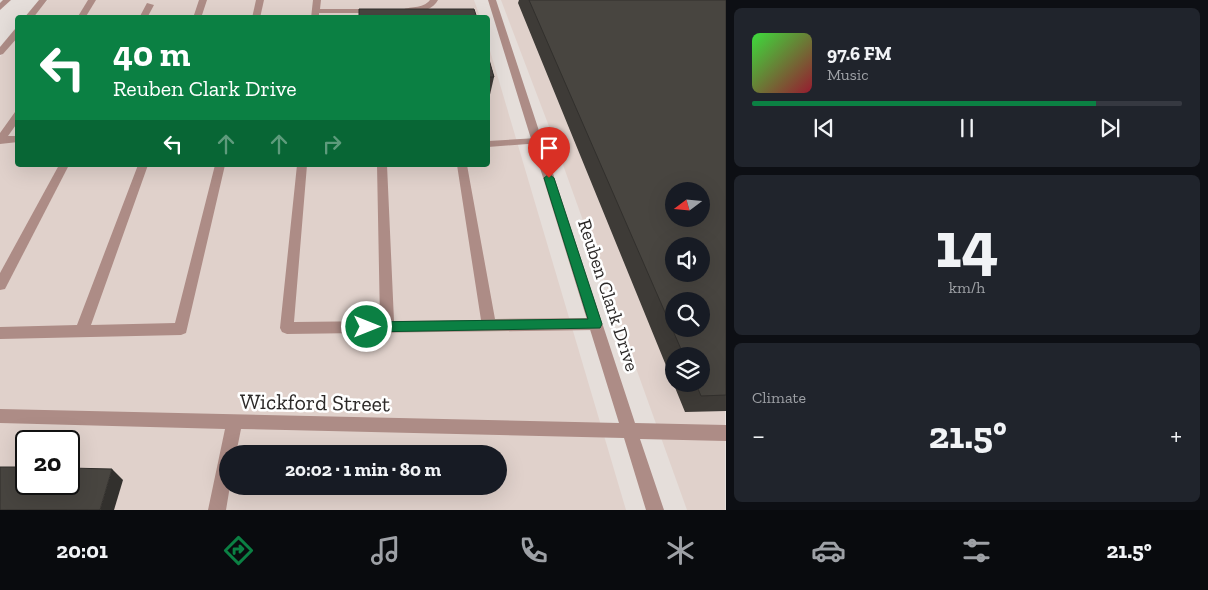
<!DOCTYPE html>
<meta charset="utf-8">
<style>
:root{--surface:#171b24;--page:#20242c;--text:#f1f3f6;--muted:#9ea1a6;--line:#363941;--accent:#0b8043}
body{margin:0;font-family:"Zilla Slab",serif;background:var(--page);color:var(--text);height:100vh;display:flex;flex-direction:column;font-size:19px;white-space:nowrap}
*{box-sizing:border-box;margin:0}
p{font-size:16px;color:var(--muted)}
.icon{flex:none;width:28px;height:28px;fill:none;stroke:currentColor;stroke-width:2;stroke-linecap:round;stroke-linejoin:round}
.map{position:relative;flex:1;overflow:hidden}
.sheet{display:flex;flex-direction:column;gap:8px;padding:8px;background:#0d0f14;width:482px}
.sheet>*{flex:none}
.top-card{position:absolute;left:15px;top:15px;width:475px;height:152px;border-radius:5px;box-shadow:0 5px 20px #0002;background:#0b8043;color:#fff;overflow:hidden}
.needle{width:32px;rotate:254deg}
.fabs{position:absolute;left:665px;top:182px;display:grid;gap:10px}
.fabs a{display:grid;place-items:center;width:45px;height:45px;border-radius:50%;background:var(--surface);box-shadow:0 5px 20px #0002;font-size:25px}
.speed{position:absolute;left:15px;top:430px;display:flex;gap:10px;font-size:25px;font-weight:700;text-align:center}
.speed>*{display:grid;place-content:center;width:65px;height:65px;border-radius:50%;background:var(--surface);box-shadow:0 5px 20px #0002;line-height:1}
.speed .limit{border:2px solid #111;border-radius:8px;background:#fff;color:#111}
.pin{position:absolute;display:grid;place-items:center;width:42px;height:42px;color:#fff;margin:-51px -21px;border-radius:50% 50% 50% 0;rotate:-45deg;box-shadow:0 0 5px #0007}
.pin .icon{rotate:45deg}
.me{position:absolute;width:55px;margin:-28px;rotate:90deg;stroke-linejoin:round;filter:drop-shadow(0 0 4px #0008)}
.turn{display:flex;align-items:center;gap:18px;height:105px;padding:0 15px;font-size:22px}
.turn .icon{width:65px;height:65px;stroke-width:2.5}
.turn b{display:block;font-size:35px;line-height:42px}
.lanes{display:flex;align-items:center;height:48px;padding:0 15px;background:#0003;justify-content:center;gap:25px;direction:ltr}
.lanes .off{opacity:.35}
.big{font-size:38px;font-weight:700;line-height:1.1}
.sheet .tile{flex:1;display:flex;flex-direction:column;justify-content:center;gap:8px;min-width:0;padding:0 18px;border-radius:8px;background:var(--page)}
.sheet .dial{align-items:center;gap:0}
.dial b{font-size:65px;line-height:1}
.song{display:flex;align-items:center;gap:15px}
.cover{width:60px;height:60px;border-radius:8px;background:linear-gradient(135deg,hsl(120 70% 55%),hsl(350 70% 35%))}
.played{height:5px;border-radius:2px;background:linear-gradient(90deg,var(--accent) 80%,var(--line) 80%)}
.keys{display:flex;justify-content:space-around;direction:ltr}
.heat{display:flex;justify-content:space-between;align-items:center;font-size:28px;direction:ltr}
.trip{position:absolute;left:219px;top:445px;width:288px;height:50px;border-radius:25px;background:var(--surface);box-shadow:0 5px 20px #0002;font-weight:700;line-height:50px;text-align:center}
.tabs{display:flex;height:80px;justify-content:space-around;align-items:center;background:#090b0e;color:var(--muted)}
.tabs .icon{width:35px;height:35px}
.tabs .current{color:var(--accent)}
.tabs b{font-size:22px;color:var(--text)}
main{display:flex;flex:1;min-height:0}
.map>svg:first-child{display:block}
</style>
<main>
<div class="map">
<svg width="726" height="510" viewBox="0 0 726 510">
<rect width="100%" height="100%" fill="#e5deda"/>
<g fill="#e0d1cb" fill-rule="evenodd">
<polygon points="48,0 474,0 480,17 31,18"/>
<path d="M 501,0 L 725,0 L 725,510 L 687,510 L 553,137 ZM 674,191 L 701,191 L 701,219 L 674,219 ZM 674,246 L 701,246 L 701,274 L 674,274 ZM 674,301 L 701,301 L 701,329 L 674,329 ZM 674,356 L 701,356 L 701,384 L 674,384 Z"/>
<path d="M 17,35 L 18,165 L 488,165 L 488,44 L 626,510 L 0,510 L 0,57 ZM 26,441 L 69,441 L 69,484 L 26,484 ZM 228,454 L 498,454 L 498,486 L 228,486 Z"/>
</g>
<g fill="none" stroke-linecap="round" stroke-linejoin="round">
<g fill="#ad8c86" fill-rule="evenodd">
<polygon points="88,0 96,0 85,18 77,18"/>
<polygon points="199,0 207,0 201,18 193,18"/>
<polygon points="256,0 264,0 260,18 252,18"/>
<polygon points="313,0 321,0 320,9 376,9 380,11 376,13 319,13 319,18 311,18"/>
<path d="M 430,0 L 438,0 C 433,11 410,17 400,11 C 410,5 422,10 430,0 Z"/>
<polygon points="147,3 154,5 147,18 139,18"/>
<polygon points="18,111 18,122 8,136 18,136 18,142 0,144 0,133 15,112"/>
<polygon points="537,138 542,141 541,143 488,147 488,141"/>
<polygon points="59,165 69,165 5,289 0,290 0,273"/>
<polygon points="138,165 148,165 91,325 175,323 215,165 225,165 186,333 181,335 0,339 0,327 77,325"/>
<polygon points="297,165 307,165 294,322 380,321 377,165 387,165 394,321 481,320 457,165 467,165 495,319 595,318 600,320 602,324 600,328 595,330 287,334 282,332 280,328"/>
</g>
<g fill="#ad8c86" fill-rule="evenodd">
<polygon points="3,0 11,0 0,10 0,3"/>
<polygon points="39,0 47,0 33,18 24,18"/>
<polygon points="488,0 496,0 635,423 726,425 726,441 640,439 664,510 646,510 624,438 241,429 236,454 228,454 228,486 230,486 226,510 208,510 225,429 0,423 0,409 619,423"/>
<polygon points="15,29 18,29 18,37 3,54 0,55 0,47"/>
</g>
</g>
<g fill="#3e3b37" fill-rule="evenodd">
<path d="M 519,0 L 726,0 L 726,411 L 685,412 L 518,3 ZM 674,356 L 701,356 L 701,384 L 674,384 Z"/>
<polygon points="488,56 494,77 489,99 488,99"/>
</g>
<polygon fill="#32302d" points="112,469 123,480 114,510 100,510"/>
<g fill="#484540" stroke="#32302d" fill-rule="evenodd">
<path d="M 529,0 L 726,0 L 726,395 L 701,396 L 696,384 L 701,384 L 701,356 L 684,356 ZM 674,191 L 701,191 L 701,219 L 674,219 ZM 674,246 L 701,246 L 701,274 L 674,274 ZM 674,301 L 701,301 L 701,329 L 674,329 Z"/>
<polygon points="359,9 474,9 477,18 359,18"/>
<polygon points="488,56 494,77 488,77"/>
<polygon points="0,467 26,467 26,484 69,484 69,468 112,469 100,510 0,510"/>
</g>
<polygon fill="#0b8043" stroke="#07532c" points="549,174 554,178 602,324 600,328 367,332 362,331 360,327 362,323 367,322 588,319 544,178"/>
<g text-anchor="middle" stroke-width="5" stroke-linejoin="round" paint-order="stroke">
<g font-size="19" fill="#2c2928" stroke="#fff">
<text transform="translate(609 295) rotate(72)" y="7">Reuben Clark Drive</text>
</g>
<g font-size="22" fill="#2c2928" stroke="#fff">
<text transform="translate(315 402) rotate(1)" y="8">Wickford Street</text>
</g>
</g>
</svg>
<div class="fabs">
<a><svg class="needle" viewBox="-14 -14 28 28"><path d="M0-13l5 13h-10z" fill="#e53935"/><path d="M0 13l5-13h-10z" fill="#9ea1a6"/></svg></a>
<a><svg class="icon" aria-label="sound" viewBox="0 0 24 24"><path d="M4 9h4l5-4v14l-5-4H4zM17 9q2 3 0 6"/></svg></a>
<a><svg class="icon" aria-label="search" viewBox="0 0 24 24"><circle cx="10" cy="10" r="6"/><path d="M15 15l6 6"/></svg></a>
<a><svg class="icon" aria-label="layers" viewBox="0 0 24 24"><path d="M12 4l9 5-9 5-9-5zM3 14l9 5 9-5"/></svg></a>
</div>
<div class="speed"><div class="limit">20</div></div>
<div class="pin" style="left:549px;top:178px;background:#d93025"><svg class="icon" aria-label="arrive" viewBox="0 0 24 24"><path d="M6 21V4h12l-3 4 3 4H6"/></svg></div>
<svg class="me" style="left:367px;top:327px" viewBox="-20 -20 40 40"><circle r="17" fill="#0b8043" stroke="#fff" stroke-width="3"/><path d="M0-11L8 9 0 5-8 9z" fill="#fff"/></svg>
<div class="trip">20:02 · 1 min · 80 m</div>
<div class="top-card">
<div class="turn"><svg class="icon" aria-label="left" viewBox="0 0 24 24"><path d="M17 20v-9H6M10 6l-5 5 5 5"/></svg><div><b>40 m</b>Reuben Clark Drive</div></div>
<div class="lanes"><svg class="icon" aria-label="left" viewBox="0 0 24 24"><path d="M17 20v-9H6M10 6l-5 5 5 5"/></svg><svg class="icon off" aria-label="ahead" viewBox="0 0 24 24"><path d="M12 20V5M6 11l6-6 6 6"/></svg><svg class="icon off" aria-label="ahead" viewBox="0 0 24 24"><path d="M12 20V5M6 11l6-6 6 6"/></svg><svg class="icon off" aria-label="right" viewBox="0 0 24 24"><path d="M7 20v-9h11M14 6l5 5-5 5"/></svg></div>
</div>
</div>
<section class="sheet">
<div class="tile">
<div class="song"><i class="cover"></i><div><b>97.6 FM</b><p>Music</p></div></div>
<div class="played"></div>
<div class="keys"><svg class="icon" aria-label="previous" viewBox="0 0 24 24"><path d="M18 5L8 12l10 7zM5 5v14"/></svg><svg class="icon" aria-label="pause" viewBox="0 0 24 24"><path d="M8 5v14M16 5v14"/></svg><svg class="icon" aria-label="next" viewBox="0 0 24 24"><path d="M6 5l10 7-10 7zM19 5v14"/></svg></div>
</div>
<div class="tile dial"><b>14</b><p>km/h</p></div>
<div class="tile"><p>Climate</p>
<div class="heat"><a>−</a><b class="big">21.5°</b><a>+</a></div>
</div>
</section>
</main>
<nav class="tabs">
<b>20:01</b>
<svg class="icon current" aria-label="directions" viewBox="0 0 24 24"><path d="M12 3l9 9-9 9-9-9zM9 14v-3h6M13 9l2 2-2 2"/></svg>
<svg class="icon" aria-label="music" viewBox="0 0 24 24"><path d="M9 18V5l10-2v13"/><circle cx="6" cy="18" r="3"/><circle cx="16" cy="16" r="3"/></svg>
<svg class="icon" aria-label="phone" viewBox="0 0 24 24"><path d="M5 4h4l2 5-3 2q2 4 5 5l2-3 5 2v4C11 20 4 13 5 4z"/></svg>
<svg class="icon" aria-label="climate" viewBox="0 0 24 24"><path d="M12 3v18M4 7l16 10M4 17L20 7"/></svg>
<svg class="icon" aria-label="car" viewBox="0 0 24 24"><path d="M5 17H2v-5l4-1 3-4h7l3 4 3 1v5h-3M9 17h6M6 11h13"/><circle cx="7" cy="17" r="2"/><circle cx="17" cy="17" r="2"/></svg>
<svg class="icon" aria-label="filters" viewBox="0 0 24 24"><path d="M4 7h16M4 17h16"/><circle cx="9" cy="7" r="2"/><circle cx="15" cy="17" r="2"/></svg>
<b>21.5°</b>
</nav>
